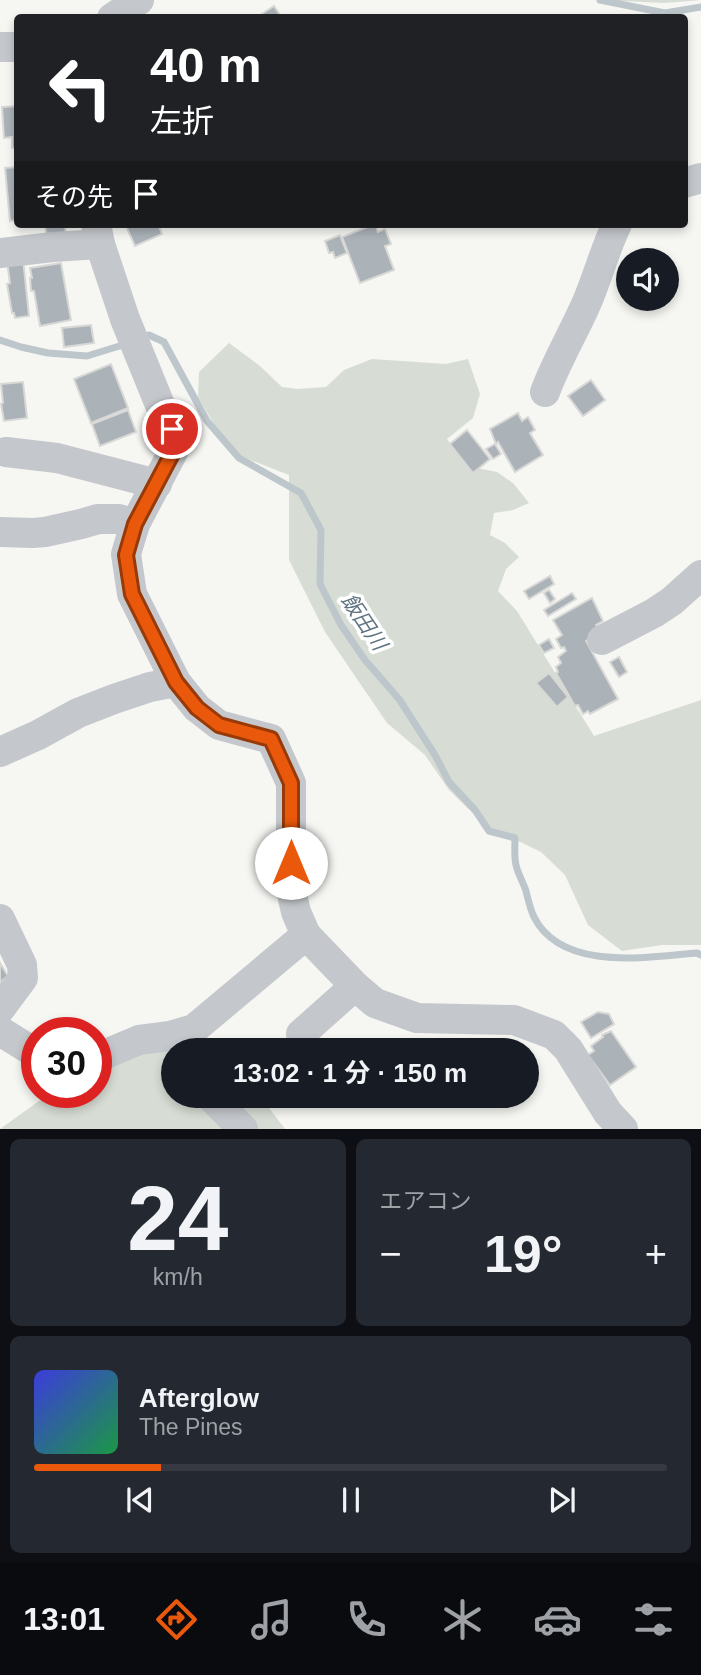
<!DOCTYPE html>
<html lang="ja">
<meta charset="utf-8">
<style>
:root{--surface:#171b24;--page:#242831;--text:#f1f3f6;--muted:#9ea1a6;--line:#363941;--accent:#ea580c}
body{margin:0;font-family:Arial,"Noto Sans JP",sans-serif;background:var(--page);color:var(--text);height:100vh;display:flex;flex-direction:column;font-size:26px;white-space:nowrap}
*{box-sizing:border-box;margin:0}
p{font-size:23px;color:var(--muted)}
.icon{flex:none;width:38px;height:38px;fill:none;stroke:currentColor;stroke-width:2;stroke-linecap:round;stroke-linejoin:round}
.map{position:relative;height:1129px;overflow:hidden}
.details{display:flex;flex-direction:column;gap:10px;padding:10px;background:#0d0f14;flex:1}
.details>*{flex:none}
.banner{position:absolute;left:14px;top:14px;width:674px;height:214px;border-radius:7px;box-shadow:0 4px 10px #0003;background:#202124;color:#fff;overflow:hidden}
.controls{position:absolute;left:616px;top:248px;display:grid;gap:14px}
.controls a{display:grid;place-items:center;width:63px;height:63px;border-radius:50%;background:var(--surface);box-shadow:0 4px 10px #0003;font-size:35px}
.speed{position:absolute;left:21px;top:1017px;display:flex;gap:14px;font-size:35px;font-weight:700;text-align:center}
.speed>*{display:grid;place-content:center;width:91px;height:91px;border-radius:50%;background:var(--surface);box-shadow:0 4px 10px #0003;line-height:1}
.speed .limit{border:10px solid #d22;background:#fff;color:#111}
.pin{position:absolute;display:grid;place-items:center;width:60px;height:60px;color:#fff;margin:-30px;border:4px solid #fff;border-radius:50%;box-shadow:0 2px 7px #0007}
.me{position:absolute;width:77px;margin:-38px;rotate:0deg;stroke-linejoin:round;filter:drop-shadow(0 0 5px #0008)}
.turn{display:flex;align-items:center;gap:24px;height:147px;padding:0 21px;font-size:32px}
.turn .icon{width:91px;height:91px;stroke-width:2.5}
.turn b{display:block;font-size:49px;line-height:60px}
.then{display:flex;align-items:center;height:66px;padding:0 21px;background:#0003;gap:14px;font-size:26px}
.big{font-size:52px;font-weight:700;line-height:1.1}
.details .widget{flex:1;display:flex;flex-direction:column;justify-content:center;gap:10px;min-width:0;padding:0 24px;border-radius:10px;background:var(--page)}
.details .dial{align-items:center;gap:0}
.dial b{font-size:91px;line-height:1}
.song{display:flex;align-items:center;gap:21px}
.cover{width:84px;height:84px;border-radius:10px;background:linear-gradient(135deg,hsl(240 70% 55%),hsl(140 70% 35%))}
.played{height:7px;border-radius:4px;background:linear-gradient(90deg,var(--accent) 20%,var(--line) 20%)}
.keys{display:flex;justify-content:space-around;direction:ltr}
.heat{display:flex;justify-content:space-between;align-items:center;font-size:38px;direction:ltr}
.details .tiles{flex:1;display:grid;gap:10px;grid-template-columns:1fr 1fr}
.widget:last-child{grid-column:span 2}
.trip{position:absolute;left:161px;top:1038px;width:378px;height:70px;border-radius:35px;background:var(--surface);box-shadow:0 4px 10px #0003;font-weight:700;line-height:70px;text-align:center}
.dock{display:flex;height:112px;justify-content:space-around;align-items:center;background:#090b0e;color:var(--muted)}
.dock .icon{width:49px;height:49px}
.dock .selected{color:var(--accent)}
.dock b{font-size:32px;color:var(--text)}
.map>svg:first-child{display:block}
</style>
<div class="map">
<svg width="701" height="1129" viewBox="0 0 701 1129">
<rect width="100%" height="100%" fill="#f6f6f3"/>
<g fill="#d7ddd4">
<polygon points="603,0 701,0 664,3"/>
<polygon points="229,343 260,366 282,387 298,389 326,387 344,370 372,359 446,364 468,359 480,394 473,418 447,439 467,466 497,472 513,483 529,503 513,510 494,513 490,535 505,543 519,557 506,569 498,591 517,611 594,736 701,700 701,945 662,945 622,951 588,925 565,875 541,852 485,825 449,790 425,755 387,723 325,632 289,560 289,475 230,452 198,397 199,372"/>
<polygon points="218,1038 227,1050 173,1050 173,1096 260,1096 285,1129 0,1129 39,1101 66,1092 96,1092 96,1074 114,1059 154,1047"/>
</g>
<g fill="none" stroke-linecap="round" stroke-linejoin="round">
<g stroke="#bcc6cb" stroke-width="7">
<polyline points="600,0 665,13 701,7"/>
<path d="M 141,338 L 149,335 L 164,342 L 207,421 L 239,458 L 301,493 L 321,530 L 320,584 L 341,625 L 365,660 L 399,699 L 435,755 L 449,782 L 475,810 L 489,831 L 515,838 C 515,847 514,857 516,865 C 518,874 523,882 526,891 C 528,899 530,909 534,917 C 562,972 647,957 697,953 L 701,955"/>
<polyline points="0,340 21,347 48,353 87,356 126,344"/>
</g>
</g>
<g fill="#abb2b8" stroke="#d8d8d6" stroke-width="2">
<polygon points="274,6 282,18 256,18"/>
<polygon points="18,106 18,148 12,148 12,137 4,138 2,107"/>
<polygon points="18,167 18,220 10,221 5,168"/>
<polygon points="45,224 65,224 66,238 47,240"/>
<polygon points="125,224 158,224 162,234 135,246"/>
<polygon points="375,224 378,232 385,229 391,244 385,246 394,270 360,283 342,237"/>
<polygon points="340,235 347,253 335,258 333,252 329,253 325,241"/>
<polygon points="23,259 29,316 15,318 14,313 12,313 7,284 10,283 7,261"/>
<polygon points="61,263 71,320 40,326 34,291 31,291 30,278 32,278 30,268"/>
<polygon points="91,325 94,343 64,347 62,328"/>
<polygon points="111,364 128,408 91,423 74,379"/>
<polygon points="591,380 605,400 583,416 568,396"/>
<polygon points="23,382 27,418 4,421 1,404 3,403 1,384"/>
<polygon points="128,410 136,432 100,446 92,424"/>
<polygon points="518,413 522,421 528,417 535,430 530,433 543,455 515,472 498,442 496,444 490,429"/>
<polygon points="467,430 490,459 473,473 450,444"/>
<polygon points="495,444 501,454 493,459 486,449"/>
<polygon points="550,576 554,584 529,599 524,591"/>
<polygon points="549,590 555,599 550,603 544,593"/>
<polygon points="572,593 576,599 548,616 544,610"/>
<polygon points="592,598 603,621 596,625 600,633 586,641 618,699 590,714 588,711 583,714 578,705 575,706 556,673 558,672 556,667 561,663 558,657 566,651 564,647 561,648 556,639 562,635 553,620"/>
<polygon points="549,639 554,648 544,653 539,645"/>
<polygon points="619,657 627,672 619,677 610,662"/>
<polygon points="549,673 568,697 557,707 536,683"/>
<polygon points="0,963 8,976 0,982"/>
<polygon points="598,1012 609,1014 614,1024 591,1038 581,1022"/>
<polygon points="611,1031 636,1067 610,1085 588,1055 594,1051 591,1046 603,1037 602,1035"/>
</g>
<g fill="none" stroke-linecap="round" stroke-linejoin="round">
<g stroke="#c4c7cb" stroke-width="30">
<polyline points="112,18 139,0"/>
<polyline points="0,47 18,47"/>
<polyline points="684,183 701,178"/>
<polyline points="96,224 100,244 125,319 160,405 172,429 174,450 135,524 126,554 132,594 176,682 197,708 219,725 271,739 291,783 291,890 296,912 306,935 355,986 375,1003 417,1018 514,1020 554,1035 568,1049 608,1113 623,1129"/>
<polyline points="0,253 53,247 100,244"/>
<path d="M 545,392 C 557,360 574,332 587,302 C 598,276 605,249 617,224"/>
<polyline points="6,452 57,458 157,484"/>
<polyline points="0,532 33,533 45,532 81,524 98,519 119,519 135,524"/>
<polyline points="602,640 654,613 672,601 701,575"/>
<polyline points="0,752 38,735 78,713 114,699 150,687 176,682"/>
<polyline points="0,919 22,965 23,978 0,1009"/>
<polyline points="0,1031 37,1054"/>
<polyline points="301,1034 355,986"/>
<polyline points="96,1058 139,1040 170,1036 194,1029 306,935"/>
<polyline points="210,1096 243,1129"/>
</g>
</g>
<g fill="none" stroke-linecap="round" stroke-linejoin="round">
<g stroke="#983908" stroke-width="18">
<polyline id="route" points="172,429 174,450 135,524 126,555 132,594 176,682 197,708 219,725 271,739 291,783 291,863"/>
</g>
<use href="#route" stroke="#ea580c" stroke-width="12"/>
</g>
<g text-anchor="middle" stroke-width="7" stroke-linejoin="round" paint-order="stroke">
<g font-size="21" font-style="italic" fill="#617580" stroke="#fff">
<text transform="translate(364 622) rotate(56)" y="7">飯田川</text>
</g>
</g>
</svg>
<div class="controls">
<a><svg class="icon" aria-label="sound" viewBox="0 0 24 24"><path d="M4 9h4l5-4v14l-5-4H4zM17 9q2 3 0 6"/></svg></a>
</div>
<div class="speed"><div class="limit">30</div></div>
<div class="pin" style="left:172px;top:429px;background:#d93025"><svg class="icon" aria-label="arrive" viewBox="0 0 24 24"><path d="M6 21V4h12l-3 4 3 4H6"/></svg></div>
<svg class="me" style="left:291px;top:863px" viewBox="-20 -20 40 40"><circle r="19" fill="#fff"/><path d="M0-13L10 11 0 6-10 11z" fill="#ea580c"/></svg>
<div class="trip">13:02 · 1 分 · 150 m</div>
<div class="banner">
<div class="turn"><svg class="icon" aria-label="left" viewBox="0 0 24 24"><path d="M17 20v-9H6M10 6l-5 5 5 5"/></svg><div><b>40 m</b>左折</div></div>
<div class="then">その先<svg class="icon" aria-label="arrive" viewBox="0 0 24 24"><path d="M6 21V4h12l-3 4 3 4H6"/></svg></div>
</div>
</div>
<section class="details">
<div class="tiles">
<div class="widget dial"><b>24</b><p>km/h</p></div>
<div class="widget"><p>エアコン</p>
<div class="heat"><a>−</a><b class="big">19°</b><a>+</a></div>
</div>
<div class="widget">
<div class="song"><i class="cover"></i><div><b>Afterglow</b><p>The Pines</p></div></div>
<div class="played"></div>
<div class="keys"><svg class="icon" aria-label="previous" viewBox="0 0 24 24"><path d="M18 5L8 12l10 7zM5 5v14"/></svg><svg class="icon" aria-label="pause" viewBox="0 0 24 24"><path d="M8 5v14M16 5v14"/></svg><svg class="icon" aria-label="next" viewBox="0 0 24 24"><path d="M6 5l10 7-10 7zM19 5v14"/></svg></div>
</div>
</div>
</section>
<nav class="dock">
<b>13:01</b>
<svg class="icon selected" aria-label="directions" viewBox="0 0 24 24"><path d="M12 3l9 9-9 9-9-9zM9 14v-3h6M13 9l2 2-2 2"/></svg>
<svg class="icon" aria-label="music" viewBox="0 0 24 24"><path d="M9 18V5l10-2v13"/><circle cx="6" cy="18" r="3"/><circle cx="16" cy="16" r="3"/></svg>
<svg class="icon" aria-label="phone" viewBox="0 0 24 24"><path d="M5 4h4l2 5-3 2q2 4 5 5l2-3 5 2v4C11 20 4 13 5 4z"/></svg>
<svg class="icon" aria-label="climate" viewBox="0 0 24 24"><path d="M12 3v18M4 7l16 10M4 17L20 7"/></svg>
<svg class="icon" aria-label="car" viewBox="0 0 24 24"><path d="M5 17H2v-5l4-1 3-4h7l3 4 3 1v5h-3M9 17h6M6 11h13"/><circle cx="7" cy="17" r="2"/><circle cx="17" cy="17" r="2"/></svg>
<svg class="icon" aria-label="filters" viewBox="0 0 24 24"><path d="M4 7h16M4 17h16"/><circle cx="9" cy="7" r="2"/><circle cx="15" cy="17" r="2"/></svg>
</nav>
